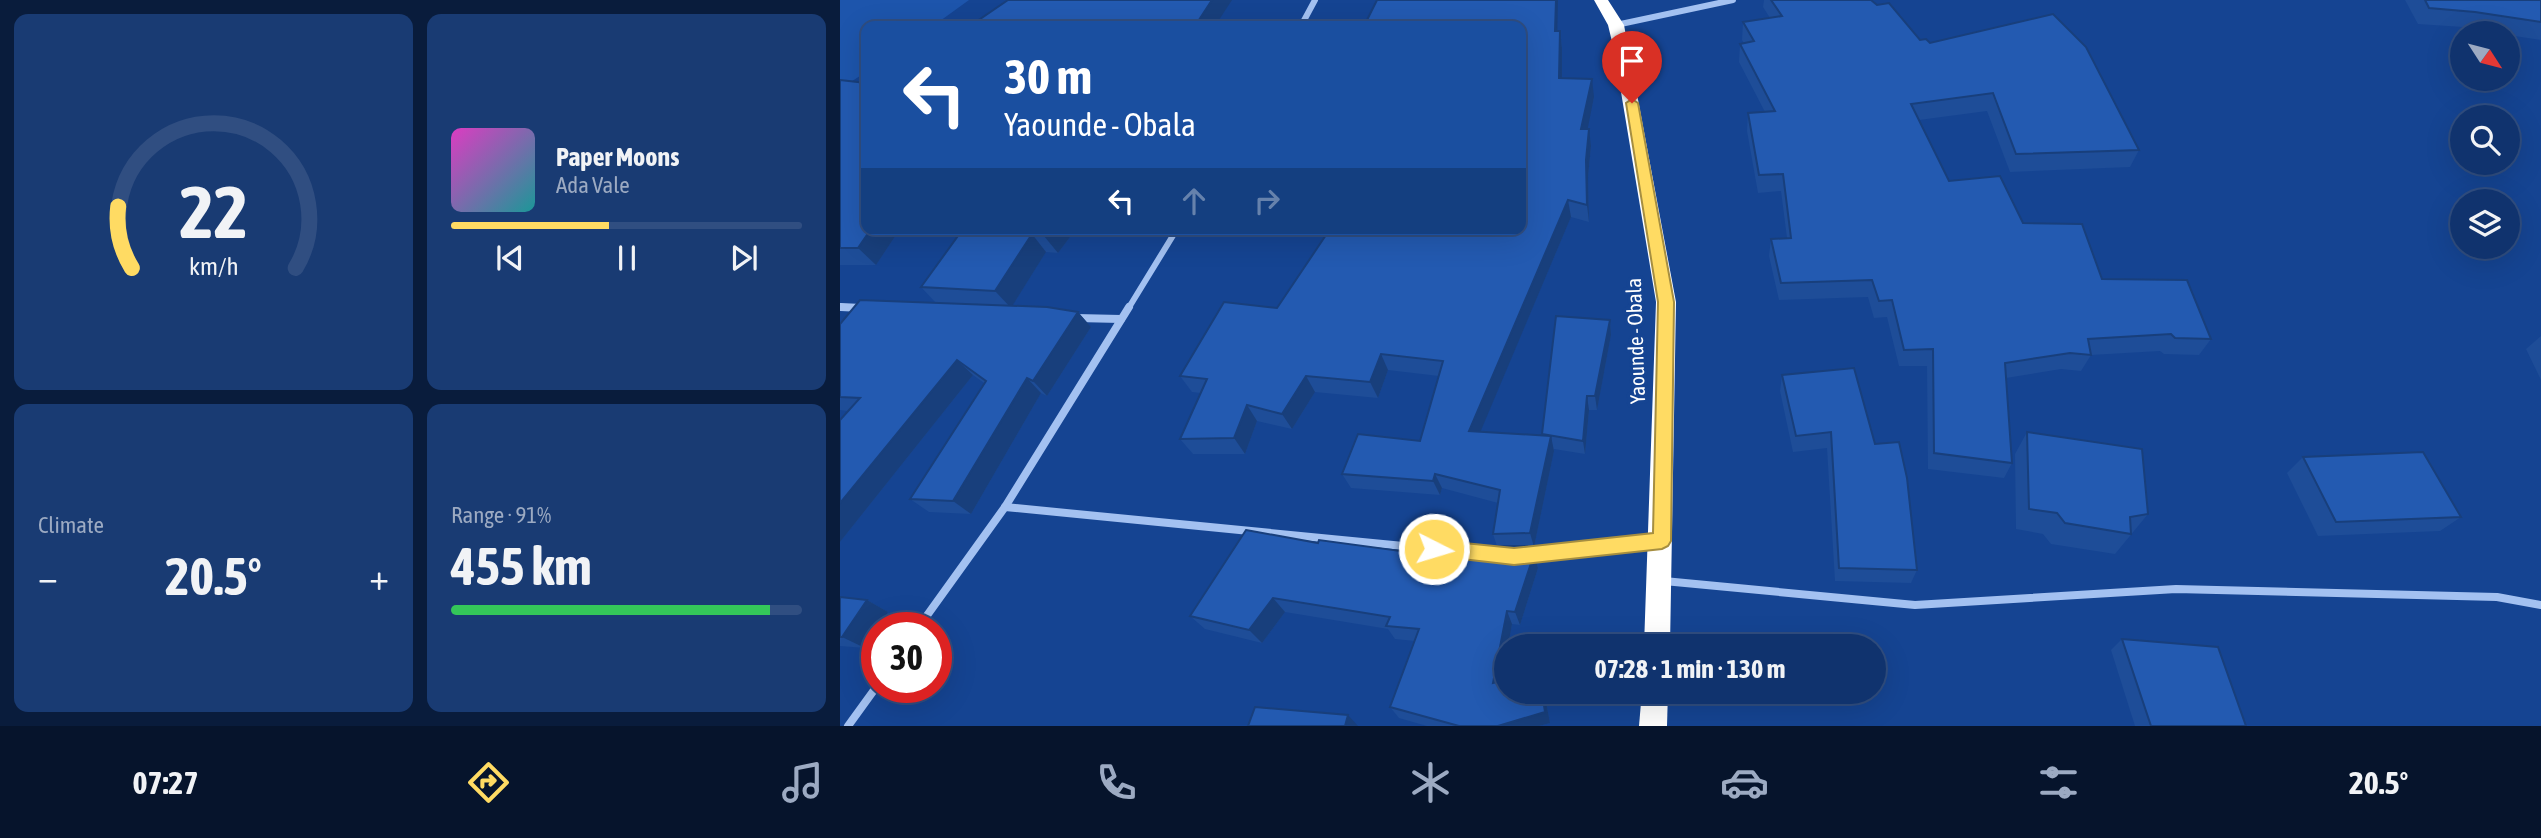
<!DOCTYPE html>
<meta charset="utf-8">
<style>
:root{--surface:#10336e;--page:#193b73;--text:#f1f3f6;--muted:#9caac2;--line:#304e81;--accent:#ffdb63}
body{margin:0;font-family:"Asap Condensed",sans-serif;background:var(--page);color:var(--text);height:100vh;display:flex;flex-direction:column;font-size:26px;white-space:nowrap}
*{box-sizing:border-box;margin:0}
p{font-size:23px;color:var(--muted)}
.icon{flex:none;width:38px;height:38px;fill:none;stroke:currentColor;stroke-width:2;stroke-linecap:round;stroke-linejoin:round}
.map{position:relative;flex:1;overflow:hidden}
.side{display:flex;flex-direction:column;gap:14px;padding:14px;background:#091c3c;width:840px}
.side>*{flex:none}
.guide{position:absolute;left:21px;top:21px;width:665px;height:214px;border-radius:14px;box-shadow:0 7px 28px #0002,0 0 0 2px var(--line);background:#1a4fa0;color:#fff;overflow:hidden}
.needle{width:46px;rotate:126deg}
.buttons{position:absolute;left:1610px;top:21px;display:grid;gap:14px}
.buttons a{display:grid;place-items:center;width:70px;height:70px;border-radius:50%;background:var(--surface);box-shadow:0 7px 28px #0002,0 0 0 2px var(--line);font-size:35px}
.speed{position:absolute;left:21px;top:612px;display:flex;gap:14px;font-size:35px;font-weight:700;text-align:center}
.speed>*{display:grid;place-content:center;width:91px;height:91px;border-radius:50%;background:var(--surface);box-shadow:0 7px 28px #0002,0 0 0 2px var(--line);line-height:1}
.speed .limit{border:10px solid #d22;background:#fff;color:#111}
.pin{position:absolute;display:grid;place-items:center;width:60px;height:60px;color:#fff;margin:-72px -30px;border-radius:50% 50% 50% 0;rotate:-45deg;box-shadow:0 0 7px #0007}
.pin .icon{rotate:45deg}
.me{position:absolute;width:77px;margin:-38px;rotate:95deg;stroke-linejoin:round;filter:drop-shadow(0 0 5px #0008)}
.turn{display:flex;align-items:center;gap:24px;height:147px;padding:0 28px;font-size:32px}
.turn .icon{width:91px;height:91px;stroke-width:2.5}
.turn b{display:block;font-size:49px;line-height:60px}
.lanes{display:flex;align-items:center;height:66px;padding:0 28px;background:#0003;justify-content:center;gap:35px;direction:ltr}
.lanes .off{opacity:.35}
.big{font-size:52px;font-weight:700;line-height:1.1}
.side .tile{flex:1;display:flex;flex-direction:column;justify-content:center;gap:10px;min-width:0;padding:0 24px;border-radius:14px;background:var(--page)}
.side .dial{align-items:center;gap:0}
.dial svg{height:182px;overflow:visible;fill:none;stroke:var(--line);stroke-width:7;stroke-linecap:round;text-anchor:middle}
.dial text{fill:var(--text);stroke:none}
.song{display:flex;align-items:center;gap:21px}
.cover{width:84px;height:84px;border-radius:10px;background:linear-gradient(135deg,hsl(310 70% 55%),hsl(180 70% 35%))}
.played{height:7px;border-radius:4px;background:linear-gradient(90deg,var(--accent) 45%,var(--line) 45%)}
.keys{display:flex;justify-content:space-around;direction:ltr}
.heat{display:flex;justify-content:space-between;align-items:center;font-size:38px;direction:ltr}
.charge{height:10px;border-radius:5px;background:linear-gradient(90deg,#34c759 91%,var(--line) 0)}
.side .tiles{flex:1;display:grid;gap:14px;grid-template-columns:repeat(2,1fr)}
.trip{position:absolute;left:654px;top:634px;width:392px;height:70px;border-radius:35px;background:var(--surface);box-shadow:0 7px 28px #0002,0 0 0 2px var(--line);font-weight:700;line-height:70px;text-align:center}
.tab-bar{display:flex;height:112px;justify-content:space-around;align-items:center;background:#06142c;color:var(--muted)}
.tab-bar .icon{width:49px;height:49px}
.tab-bar .active{color:var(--accent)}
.tab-bar b{font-size:32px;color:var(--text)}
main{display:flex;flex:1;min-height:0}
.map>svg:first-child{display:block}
</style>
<main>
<section class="side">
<div class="tiles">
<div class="tile dial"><svg viewBox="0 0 100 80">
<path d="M14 69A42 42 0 1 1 86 69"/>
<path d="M14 69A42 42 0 0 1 8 42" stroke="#ffdb63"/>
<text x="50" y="56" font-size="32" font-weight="700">22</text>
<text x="50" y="72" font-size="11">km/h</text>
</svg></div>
<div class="tile">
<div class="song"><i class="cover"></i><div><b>Paper Moons</b><p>Ada Vale</p></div></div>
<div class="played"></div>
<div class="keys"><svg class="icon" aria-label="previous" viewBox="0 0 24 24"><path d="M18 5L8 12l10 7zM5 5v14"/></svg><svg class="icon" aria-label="pause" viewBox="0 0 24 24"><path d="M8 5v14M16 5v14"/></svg><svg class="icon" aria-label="next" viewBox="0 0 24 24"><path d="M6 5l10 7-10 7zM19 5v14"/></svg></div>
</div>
<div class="tile"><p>Climate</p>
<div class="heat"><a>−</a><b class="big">20.5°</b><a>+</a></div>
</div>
<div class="tile"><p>Range · 91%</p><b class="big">455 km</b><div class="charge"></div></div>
</div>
</section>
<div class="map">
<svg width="1701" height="726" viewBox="0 0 1701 726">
<rect width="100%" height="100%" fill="#154492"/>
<polygon fill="#1d55ac" points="0,0 129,0 93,26 26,26 26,72 0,89"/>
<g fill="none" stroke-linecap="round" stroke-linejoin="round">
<g stroke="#a3c1f1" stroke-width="6">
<polyline points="776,25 893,0"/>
<polyline points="461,26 475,0"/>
<polyline points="0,307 21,308"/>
<polyline points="288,309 337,229"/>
</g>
<g stroke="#a3c1f1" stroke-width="8">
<polyline points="1,307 21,308"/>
<polyline points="236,318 281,319"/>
<polyline points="165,507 584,548"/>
<polyline points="687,555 814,541"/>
<polyline points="824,581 1075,605 1336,589 1657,597 1701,605"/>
<polyline points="78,628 165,507 289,307"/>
<polyline points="8,726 37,686"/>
</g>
<g fill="#fff" fill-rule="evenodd">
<polygon points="754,0 768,0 784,25 836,302 830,646 804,646 816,302 774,50 768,25"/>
<polygon points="802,691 828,691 827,726 799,726"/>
</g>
</g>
<g fill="#1e4d98">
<polygon points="924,0 1031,0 1080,40 1090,43 1299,150 1290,167 1170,172 1147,111 1079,120 1109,181 1183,223 1262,279 1371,339 1359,355 1324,354 1320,351 1251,355 1241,371 1221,369 1166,378 1172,463 1164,478 1088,469 1087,366 1059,366 1047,317 1034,318 1028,297 939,300 929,256 931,239 947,238 941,191 918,193 907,131 908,113 925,112 899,62 900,44 904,43 902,40 903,22 930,18 923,7"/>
<polygon points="1565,0 1701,0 1701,40 1668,35 1668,33 1659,33 1623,27 1578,24"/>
<polygon points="718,31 720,31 722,48 722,78 754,97 747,129 751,146 748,177 749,222 731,217 640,432 702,436 770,320 771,335 757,410 749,410 745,454 714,449 714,451 694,547 687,547 689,554 694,554 698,568 680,625 672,624 668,646 667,646 661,682 667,691 704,691 710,723 699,726 587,726 559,718 550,707 575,641 555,639 548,629 445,612 422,643 365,629 350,616 478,543 575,553 650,550 657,546 653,534 658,503 602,488 600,495 511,488 502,474 580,441 599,376 548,370 538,398 475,392 452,429 417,421 405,454 353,454 340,439 361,393 352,392 340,376 437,308 681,229"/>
<polygon points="0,80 26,229 60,229 36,265 0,265"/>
<polygon points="123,229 236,229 218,253 206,252 172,306 238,312 251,327 207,396 201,393 131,514 89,512 70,499 144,383 133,375 0,542 0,420 8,411 0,410 0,324 96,303 81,287"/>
<polygon points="1701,336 1701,380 1686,349"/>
<polygon points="942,375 1035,444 1077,570 1071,583 995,581 987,448 953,452 940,391"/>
<polygon points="1187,432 1308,514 1275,554 1211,544 1203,534 1176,529 1175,454"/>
<polygon points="1463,457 1621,517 1600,531 1478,536 1447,473"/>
<polygon points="0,597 27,600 48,612 25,648 0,646"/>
<polygon points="1282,639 1406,726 1295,726 1271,650"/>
</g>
<g fill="#183f7c">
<polygon points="372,0 392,0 375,26 355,26"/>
<polygon points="716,0 718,0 717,48 715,31"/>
<polygon points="720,31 722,48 722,96 719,78"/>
<polygon points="752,79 754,97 744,147 741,129"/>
<polygon points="749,129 751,146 748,177 749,222 747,205 746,160"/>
<polygon points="728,200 731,217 634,447 629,431"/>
<polygon points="31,229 60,229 36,265 18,248"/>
<polygon points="209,229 236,229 218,253 204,236"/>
<polygon points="192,234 206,252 171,308 155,291"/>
<polygon points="238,312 251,327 207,396 193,381"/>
<polygon points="770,320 771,335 757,410 755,396"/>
<polygon points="541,354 548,370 538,398 530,382"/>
<polygon points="117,360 133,375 0,542 0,503"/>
<polygon points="466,376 475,392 452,429 442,414"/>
<polygon points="187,378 201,393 131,514 113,501"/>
<polygon points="747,396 749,410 745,454 743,441"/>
<polygon points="407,405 417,421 405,454 394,438"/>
<polygon points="711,436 714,451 694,547 690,533"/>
<polygon points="595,474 602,488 600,495 593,481"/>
<polygon points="687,546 692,561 694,554 698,568 680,625 675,612"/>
<polygon points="433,598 445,612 422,643 409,630"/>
<polygon points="27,600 48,612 25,648 2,637"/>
<polygon points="667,611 672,624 668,646 667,646 667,653 659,695 653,683"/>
<polygon points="702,691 704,691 710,723 699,726 658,726"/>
<polygon points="508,715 518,726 505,726"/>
</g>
<g fill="#235ab1" stroke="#183f7c" stroke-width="2">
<polygon points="168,0 372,0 355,26 130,26"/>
<polygon points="537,0 716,0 715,31 720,31 719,78 752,79 741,129 749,129 746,160 747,205 728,200 629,431 711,436 690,533 653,534 660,490 595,474 593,481 502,474 518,434 580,441 603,361 541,354 530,382 466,376 442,414 407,405 394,438 340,439 367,379 340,376 384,302 437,308 490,229 681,229 681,26 524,26"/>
<polygon points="931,0 1031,0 1037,5 1049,3 1080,40 1086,39 1090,43 1213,14 1246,47 1299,150 1176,154 1153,93 1071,104 1109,181 1160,176 1183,223 1242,224 1262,279 1347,280 1371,339 1335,338 1331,334 1248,339 1251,355 1230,353 1165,363 1172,463 1094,453 1093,349 1064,350 1052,300 1039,301 1032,280 941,283 931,239 951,238 943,174 919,175 908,113 935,111 900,44 914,41 903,22 942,16"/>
<polygon points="1585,0 1701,0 1701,22 1635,12 1589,8"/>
<polygon points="0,80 26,83 26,229 31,229 18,248 0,248"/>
<polygon points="123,229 209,229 204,236 192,234 155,291 81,287"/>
<polygon points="20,300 207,307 238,312 193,381 187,378 113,501 70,499 146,381 117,360 0,503 0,420 20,398 0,397 0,324"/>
<polygon points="716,316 770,320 755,396 747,396 743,441 702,434"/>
<polygon points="1014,368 1035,444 1059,442 1067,478 1077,570 999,568 991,432 956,436 942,375"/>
<polygon points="1187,432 1302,449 1308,514 1290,517 1291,534 1225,523 1217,513 1189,509"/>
<polygon points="1583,452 1621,517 1496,522 1463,457"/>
<polygon points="406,530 478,543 479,540 575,553 579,542 650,550 650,546 687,546 686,553 694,554 675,612 667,611 653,683 667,680 667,691 702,691 705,712 658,726 619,726 550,707 579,629 546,626 550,617 433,598 409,630 350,616"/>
<polygon points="0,597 27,600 2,637 0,637"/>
<polygon points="1282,639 1378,647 1406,726 1311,726"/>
<polygon points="415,707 508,715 505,726 408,726"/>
</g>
<polygon fill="#ffdb63" stroke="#a68e40" stroke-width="2" points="792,99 798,103 834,302 831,541 828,546 822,549 674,565 587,555 584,549 587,543 594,540 674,548 813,533 818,302 786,103"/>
<g text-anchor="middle" stroke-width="7" stroke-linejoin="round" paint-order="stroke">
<g font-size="21" fill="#fff" stroke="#154492">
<text transform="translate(796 341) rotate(-92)" y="7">Yaounde - Obala</text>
</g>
</g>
</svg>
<div class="buttons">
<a><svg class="needle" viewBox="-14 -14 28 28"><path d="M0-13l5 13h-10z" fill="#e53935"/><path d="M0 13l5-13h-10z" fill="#9caac2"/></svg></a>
<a><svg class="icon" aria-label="search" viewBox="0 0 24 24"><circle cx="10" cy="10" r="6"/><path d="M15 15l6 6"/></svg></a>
<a><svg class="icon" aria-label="layers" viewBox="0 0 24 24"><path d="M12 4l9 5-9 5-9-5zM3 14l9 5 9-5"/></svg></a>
</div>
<div class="speed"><div class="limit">30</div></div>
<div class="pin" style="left:792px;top:103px;background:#d93025"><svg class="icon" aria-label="arrive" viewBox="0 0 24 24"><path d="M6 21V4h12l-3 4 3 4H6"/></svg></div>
<svg class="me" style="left:594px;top:549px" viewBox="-20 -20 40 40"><circle r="17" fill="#ffdb63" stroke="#fff" stroke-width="3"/><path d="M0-11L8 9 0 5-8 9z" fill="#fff"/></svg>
<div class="trip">07:28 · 1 min · 130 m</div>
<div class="guide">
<div class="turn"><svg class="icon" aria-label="left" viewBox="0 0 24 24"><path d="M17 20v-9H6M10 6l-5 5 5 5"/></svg><div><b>30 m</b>Yaounde - Obala</div></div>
<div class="lanes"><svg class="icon" aria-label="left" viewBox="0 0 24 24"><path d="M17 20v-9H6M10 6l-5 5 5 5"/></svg><svg class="icon off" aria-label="ahead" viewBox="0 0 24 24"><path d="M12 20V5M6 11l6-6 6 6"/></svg><svg class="icon off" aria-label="right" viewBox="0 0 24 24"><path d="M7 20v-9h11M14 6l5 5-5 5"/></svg></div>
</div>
</div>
</main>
<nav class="tab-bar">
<b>07:27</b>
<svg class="icon active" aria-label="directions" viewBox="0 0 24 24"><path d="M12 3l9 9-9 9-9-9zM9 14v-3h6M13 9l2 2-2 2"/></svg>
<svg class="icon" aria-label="music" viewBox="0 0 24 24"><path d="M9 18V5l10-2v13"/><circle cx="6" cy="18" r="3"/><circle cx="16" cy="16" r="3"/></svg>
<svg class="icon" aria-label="phone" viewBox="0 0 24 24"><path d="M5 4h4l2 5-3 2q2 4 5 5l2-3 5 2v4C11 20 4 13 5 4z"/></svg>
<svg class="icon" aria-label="climate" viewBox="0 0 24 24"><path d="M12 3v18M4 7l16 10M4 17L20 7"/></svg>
<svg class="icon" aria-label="car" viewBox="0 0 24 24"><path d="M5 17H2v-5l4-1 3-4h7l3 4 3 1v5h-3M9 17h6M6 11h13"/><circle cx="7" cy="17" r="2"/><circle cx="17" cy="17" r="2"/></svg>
<svg class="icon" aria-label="filters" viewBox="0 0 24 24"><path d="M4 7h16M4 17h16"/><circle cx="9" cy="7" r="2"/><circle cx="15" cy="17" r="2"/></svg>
<b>20.5°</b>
</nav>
